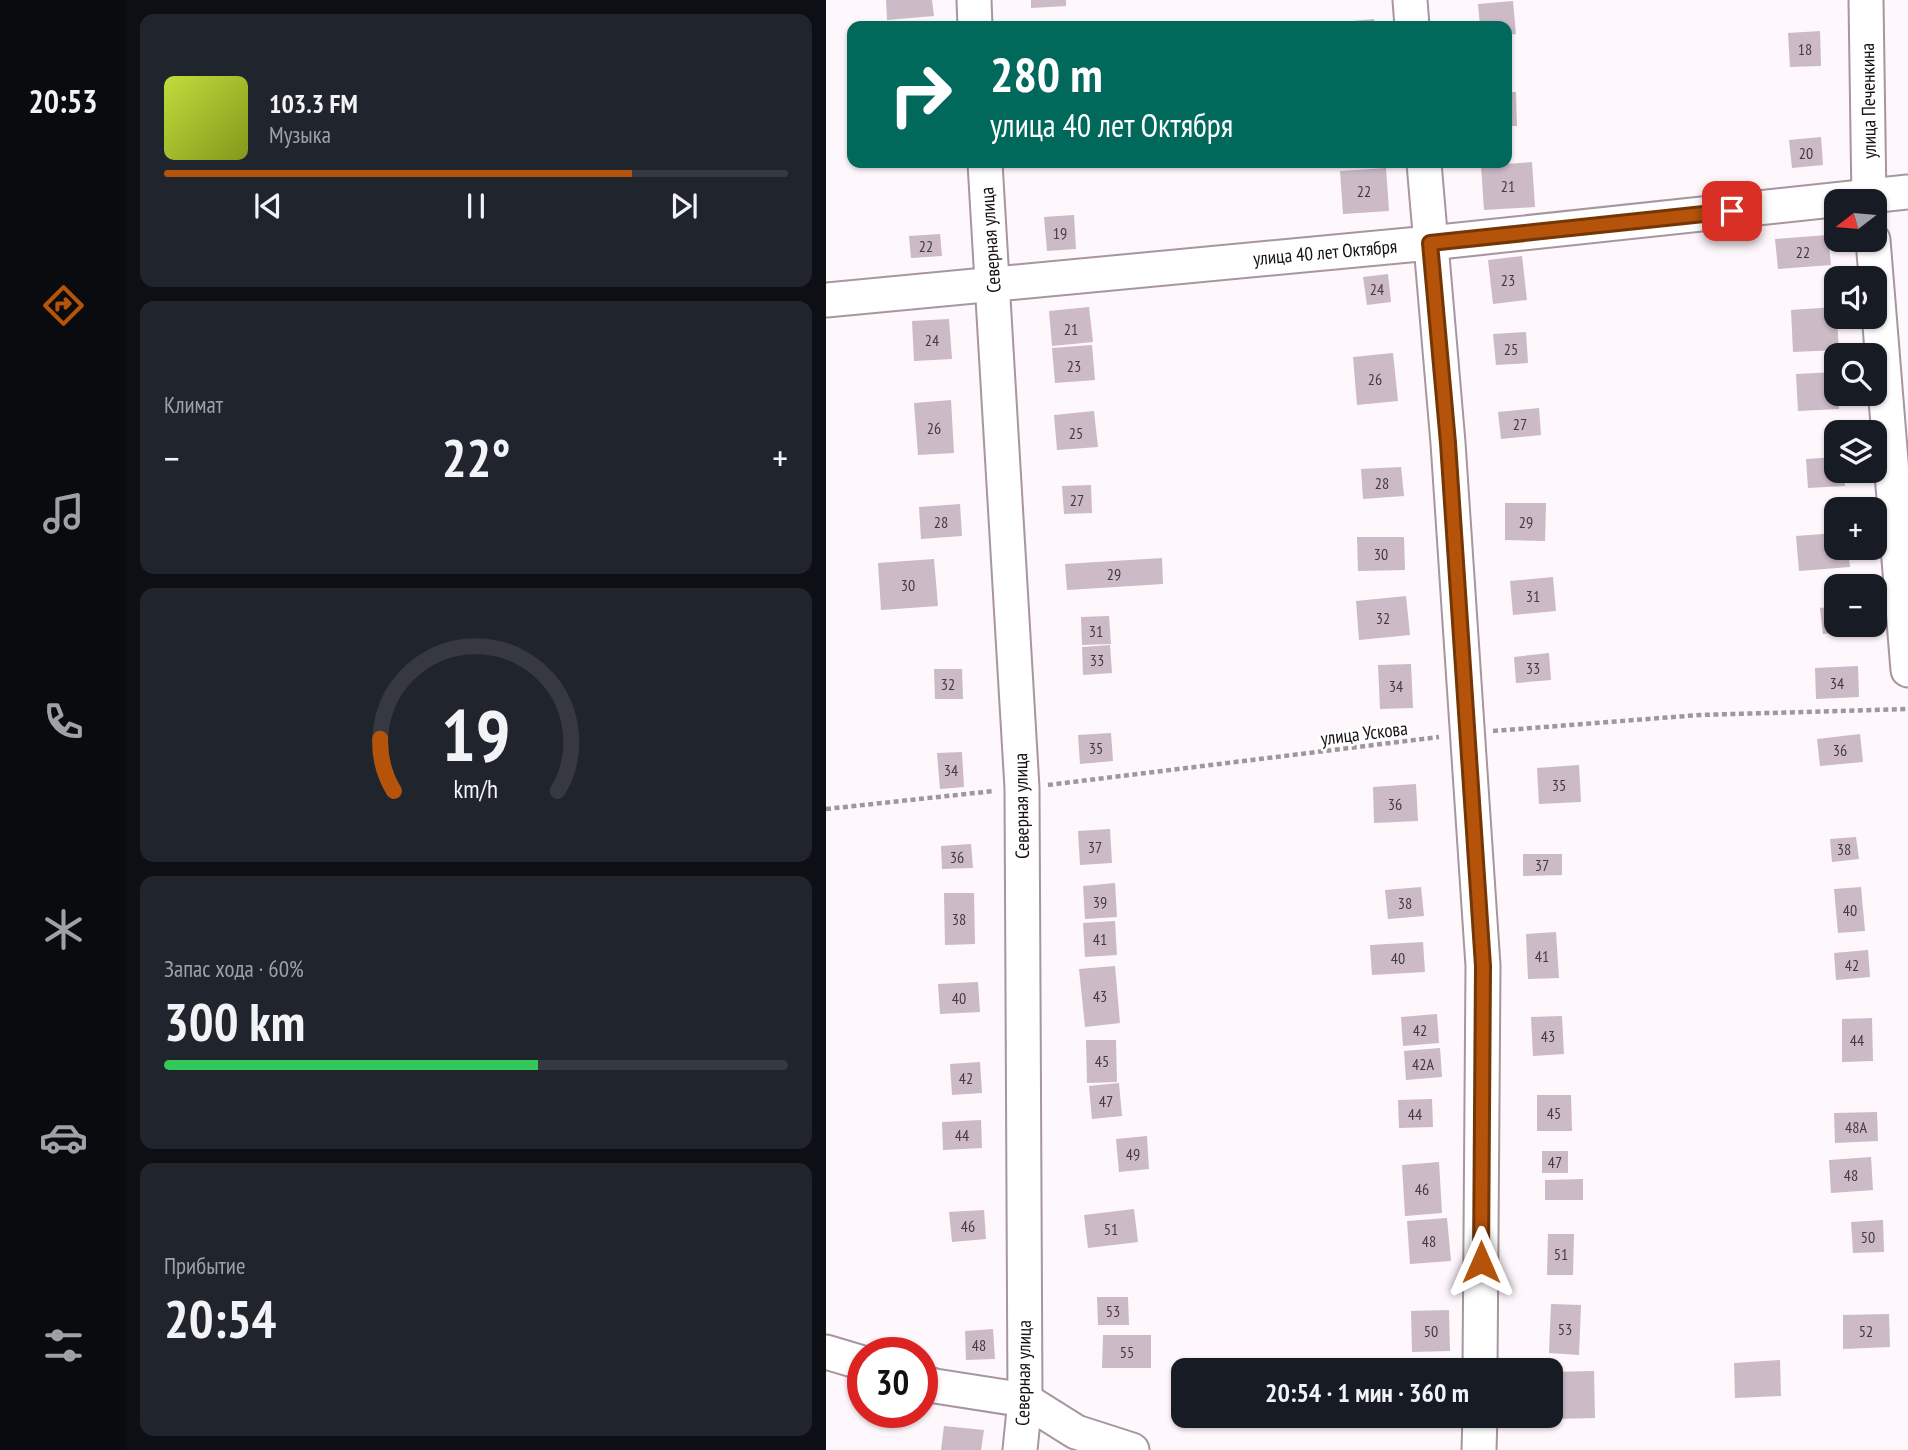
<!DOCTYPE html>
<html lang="ru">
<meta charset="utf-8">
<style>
:root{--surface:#171b24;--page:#20242c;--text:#f1f3f6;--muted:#9ea1a6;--line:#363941;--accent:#b45309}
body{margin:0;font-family:"PT Sans Narrow",sans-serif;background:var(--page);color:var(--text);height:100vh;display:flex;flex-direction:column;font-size:26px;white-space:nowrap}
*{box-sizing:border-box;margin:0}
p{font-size:23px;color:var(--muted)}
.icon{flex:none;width:38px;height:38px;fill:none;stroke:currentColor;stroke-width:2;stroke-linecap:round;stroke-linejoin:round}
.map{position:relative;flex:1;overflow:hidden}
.details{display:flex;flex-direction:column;gap:14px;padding:14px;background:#0d0f14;width:700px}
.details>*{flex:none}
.hud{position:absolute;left:21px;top:21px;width:665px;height:147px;border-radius:14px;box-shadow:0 2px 5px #0004;background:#00695c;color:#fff;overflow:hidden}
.needle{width:46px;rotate:254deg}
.tools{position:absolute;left:998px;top:189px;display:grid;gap:14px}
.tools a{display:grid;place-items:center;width:63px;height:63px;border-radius:14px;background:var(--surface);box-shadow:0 2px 5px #0004;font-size:35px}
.speed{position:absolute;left:21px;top:1337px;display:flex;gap:14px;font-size:35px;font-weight:700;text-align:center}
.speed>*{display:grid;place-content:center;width:91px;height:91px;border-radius:50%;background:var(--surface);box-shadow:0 2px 5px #0004;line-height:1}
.speed .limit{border:10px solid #d22;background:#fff;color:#111}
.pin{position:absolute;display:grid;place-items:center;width:60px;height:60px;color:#fff;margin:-30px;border-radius:14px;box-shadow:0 4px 10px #0006}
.me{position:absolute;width:77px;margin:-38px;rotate:0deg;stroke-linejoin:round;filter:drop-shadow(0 0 5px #0008)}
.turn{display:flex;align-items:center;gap:24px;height:147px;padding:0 28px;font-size:32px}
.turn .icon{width:91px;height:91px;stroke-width:2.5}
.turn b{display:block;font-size:49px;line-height:60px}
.big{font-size:52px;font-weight:800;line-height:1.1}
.details .card{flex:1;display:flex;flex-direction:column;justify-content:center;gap:10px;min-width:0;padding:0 24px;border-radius:14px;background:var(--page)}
.details .dial{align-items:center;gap:0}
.dial svg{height:182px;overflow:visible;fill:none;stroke:var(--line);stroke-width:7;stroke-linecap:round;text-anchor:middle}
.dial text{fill:var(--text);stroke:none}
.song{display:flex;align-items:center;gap:21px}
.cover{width:84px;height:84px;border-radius:10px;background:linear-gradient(135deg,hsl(70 70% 55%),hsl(70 70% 35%))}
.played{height:7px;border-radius:4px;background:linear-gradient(90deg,var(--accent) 75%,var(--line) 75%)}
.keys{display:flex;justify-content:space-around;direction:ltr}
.heat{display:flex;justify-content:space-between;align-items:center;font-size:38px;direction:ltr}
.charge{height:10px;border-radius:5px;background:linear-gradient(90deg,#34c759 60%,var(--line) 0)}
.trip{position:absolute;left:345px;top:1358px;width:392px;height:70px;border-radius:14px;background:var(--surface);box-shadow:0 2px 5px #0004;font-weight:800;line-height:70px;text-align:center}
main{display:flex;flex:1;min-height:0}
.dock{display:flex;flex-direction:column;width:126px;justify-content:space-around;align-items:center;background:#090b0e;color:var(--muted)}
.dock .icon{width:49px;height:49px}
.dock .active{color:var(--accent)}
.dock b{font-size:32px;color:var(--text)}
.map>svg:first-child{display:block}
</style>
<main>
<nav class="dock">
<b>20:53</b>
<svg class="icon active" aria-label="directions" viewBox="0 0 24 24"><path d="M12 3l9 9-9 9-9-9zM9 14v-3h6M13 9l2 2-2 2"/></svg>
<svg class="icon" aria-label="music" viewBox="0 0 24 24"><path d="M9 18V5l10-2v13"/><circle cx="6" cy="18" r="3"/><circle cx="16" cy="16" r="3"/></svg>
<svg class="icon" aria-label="phone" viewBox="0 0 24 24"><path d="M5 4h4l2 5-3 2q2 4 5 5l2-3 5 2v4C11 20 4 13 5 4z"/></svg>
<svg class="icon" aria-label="climate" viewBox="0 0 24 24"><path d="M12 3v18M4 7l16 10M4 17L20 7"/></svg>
<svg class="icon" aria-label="car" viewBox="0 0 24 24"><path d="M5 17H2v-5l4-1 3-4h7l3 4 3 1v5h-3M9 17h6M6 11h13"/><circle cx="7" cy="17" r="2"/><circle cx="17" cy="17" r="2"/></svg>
<svg class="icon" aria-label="filters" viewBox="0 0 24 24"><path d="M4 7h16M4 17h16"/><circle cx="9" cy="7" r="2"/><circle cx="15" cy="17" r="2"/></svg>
</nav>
<section class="details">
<div class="card">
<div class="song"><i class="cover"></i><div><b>103.3 FM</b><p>Музыка</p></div></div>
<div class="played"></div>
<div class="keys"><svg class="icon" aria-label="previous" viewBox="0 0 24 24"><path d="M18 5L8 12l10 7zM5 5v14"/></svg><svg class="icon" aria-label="pause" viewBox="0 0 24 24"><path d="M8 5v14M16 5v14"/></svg><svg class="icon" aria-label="next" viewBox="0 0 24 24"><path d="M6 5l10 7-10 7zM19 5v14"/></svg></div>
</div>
<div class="card"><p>Климат</p>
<div class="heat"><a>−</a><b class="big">22°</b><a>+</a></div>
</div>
<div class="card dial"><svg viewBox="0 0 100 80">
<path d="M14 69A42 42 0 1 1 86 69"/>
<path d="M14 69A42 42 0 0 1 8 46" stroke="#b45309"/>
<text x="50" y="56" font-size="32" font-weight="700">19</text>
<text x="50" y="72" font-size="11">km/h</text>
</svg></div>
<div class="card"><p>Запас хода · 60%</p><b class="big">300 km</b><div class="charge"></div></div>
<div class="card"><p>Прибытие</p><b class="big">20:54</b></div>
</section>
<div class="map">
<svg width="1082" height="1450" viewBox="0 0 1082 1450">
<rect width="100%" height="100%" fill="#fef7fc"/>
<g fill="#ccbac6">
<polygon points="60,0 106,0 108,16 61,20"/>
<polygon points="205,0 240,0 240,6 205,8"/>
<polygon points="687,1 690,34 681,35 681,26 654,26 652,4"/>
<polygon points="548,19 549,26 526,26 526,21"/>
<polygon points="994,31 995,66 964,67 962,33"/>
<polygon points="681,92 690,92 691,126 681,126"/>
<polygon points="995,137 997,165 966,168 963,140"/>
<polygon points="706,162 709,207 658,210 655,166"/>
<polygon points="560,168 563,211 517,214 514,171"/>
<polygon points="248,215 250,249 221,251 218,217"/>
<polygon points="114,234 116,256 85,258 83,236"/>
<polygon points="1002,235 1005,265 952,269 949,239"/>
<polygon points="696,256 701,300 667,304 662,260"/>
<polygon points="562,274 565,302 541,305 537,277"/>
<polygon points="263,307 267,342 226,346 223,311"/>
<polygon points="1010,307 1013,350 967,352 965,310"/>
<polygon points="123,319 126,359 88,361 86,321"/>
<polygon points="700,332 702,363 670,365 667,334"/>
<polygon points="266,345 269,380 229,383 226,348"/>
<polygon points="567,353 572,401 531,405 527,357"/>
<polygon points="1010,372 1010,394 1012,394 1013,409 972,411 970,374"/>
<polygon points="125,400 128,453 92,455 88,403"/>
<polygon points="713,408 715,435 675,439 672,412"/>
<polygon points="268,411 272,447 231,450 228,415"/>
<polygon points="1010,457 1010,471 1018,471 1019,486 982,488 980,459"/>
<polygon points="575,467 578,496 537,499 535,469"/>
<polygon points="265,485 266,513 238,514 236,486"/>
<polygon points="679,503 720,503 719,541 679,540"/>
<polygon points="134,504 136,536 95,539 93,507"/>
<polygon points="1010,533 1010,548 1022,548 1024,567 973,571 970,536"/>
<polygon points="531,537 578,537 579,570 532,571"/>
<polygon points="336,558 337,584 241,590 239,564"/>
<polygon points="108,559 112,606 55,610 52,563"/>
<polygon points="727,577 730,611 687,615 684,581"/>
<polygon points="580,596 584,635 533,640 530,601"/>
<polygon points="1010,606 1010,625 1030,625 1031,631 997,634 994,608"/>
<polygon points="283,616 285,644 256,645 255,617"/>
<polygon points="284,645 286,673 257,675 256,647"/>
<polygon points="723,653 725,680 690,683 688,657"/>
<polygon points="585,664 587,708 554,709 552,665"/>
<polygon points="1032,666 1033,697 990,699 989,668"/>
<polygon points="108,669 136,669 137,699 109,699"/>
<polygon points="285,733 287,761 254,764 252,735"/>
<polygon points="1034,734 1037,762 994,766 991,739"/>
<polygon points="136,752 138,787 114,789 111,753"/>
<polygon points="753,765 755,802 713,804 711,768"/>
<polygon points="590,784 592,821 548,823 547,787"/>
<polygon points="284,829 286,863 254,865 252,831"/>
<polygon points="1030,837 1033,859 1006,862 1004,839"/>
<polygon points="145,844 147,868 116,869 115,846"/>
<polygon points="697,854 736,854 736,875 697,876"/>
<polygon points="289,883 291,917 259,919 257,886"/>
<polygon points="595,887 598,916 562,919 559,890"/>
<polygon points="1035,887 1039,931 1012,933 1008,889"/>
<polygon points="118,893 148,893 149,944 119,945"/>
<polygon points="289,921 291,955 259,957 257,923"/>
<polygon points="730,932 733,978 702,979 700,934"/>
<polygon points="597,942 599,972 546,975 544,945"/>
<polygon points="1042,950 1044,977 1010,980 1008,953"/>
<polygon points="289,966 294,1023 259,1027 253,969"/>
<polygon points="152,982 154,1012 114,1014 112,984"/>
<polygon points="611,1014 613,1043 577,1046 575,1017"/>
<polygon points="736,1016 738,1054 707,1056 705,1017"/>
<polygon points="1046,1018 1047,1061 1016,1062 1016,1019"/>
<polygon points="260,1040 290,1040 291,1082 261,1083"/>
<polygon points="614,1048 616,1077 580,1080 578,1051"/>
<polygon points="154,1062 156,1093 126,1095 124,1064"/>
<polygon points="293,1083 296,1116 266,1119 263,1086"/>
<polygon points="711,1095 745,1095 746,1131 711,1131"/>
<polygon points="606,1099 607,1127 573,1128 572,1100"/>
<polygon points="1051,1112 1052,1141 1009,1143 1008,1113"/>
<polygon points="155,1120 156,1148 117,1150 116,1122"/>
<polygon points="321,1136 323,1169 293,1172 290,1139"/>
<rect x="716" y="1151" width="26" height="22"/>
<polygon points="1045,1157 1047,1190 1005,1193 1003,1160"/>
<polygon points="613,1162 616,1213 579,1216 576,1165"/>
<polygon points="757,1179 757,1200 719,1200 719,1180"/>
<polygon points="308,1209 312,1242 262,1248 258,1215"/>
<polygon points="158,1210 160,1239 126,1242 123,1212"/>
<polygon points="621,1218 625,1261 584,1264 581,1221"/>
<polygon points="1057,1220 1058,1252 1027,1253 1025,1222"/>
<polygon points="722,1234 748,1234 747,1275 721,1275"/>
<polygon points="271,1297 302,1297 303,1325 272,1325"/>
<polygon points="725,1304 755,1305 753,1355 723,1353"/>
<polygon points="623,1310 624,1351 586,1352 585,1311"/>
<polygon points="1063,1314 1064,1347 1017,1349 1017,1315"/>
<polygon points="167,1329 169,1359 140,1360 139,1331"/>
<polygon points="277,1335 325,1335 325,1368 276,1368"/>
<polygon points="954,1360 955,1396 909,1398 908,1363"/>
<polygon points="768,1371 769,1418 727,1419 725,1372"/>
<polygon points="118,1426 158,1430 155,1450 115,1450"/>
</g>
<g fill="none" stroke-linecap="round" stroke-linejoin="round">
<g stroke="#a795a0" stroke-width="37">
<g id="minor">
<polyline points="148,0 149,26"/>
<polyline points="584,0 586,26"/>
<polyline points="1040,0 1043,201"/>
<polyline points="159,163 196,788 199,1400 194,1450"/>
<polyline points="598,163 622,443 657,966 654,1370"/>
<polyline points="1047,240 1082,670"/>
<polyline points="0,300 604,243 1082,192"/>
<polyline points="0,1352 37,1363"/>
<polyline points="96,1382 109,1386 199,1400 250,1432 306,1450"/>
<polyline points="653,1450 654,1416"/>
</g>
</g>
<g stroke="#9e989c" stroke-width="4.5" stroke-dasharray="5 3.5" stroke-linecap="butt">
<polyline points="667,731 873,715 1082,709"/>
<polyline points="222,785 613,737"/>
<polyline points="0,809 168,791"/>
</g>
<use href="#minor" stroke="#fff" stroke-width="33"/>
</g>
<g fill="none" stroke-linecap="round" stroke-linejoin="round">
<g stroke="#753606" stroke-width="18">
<polyline id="route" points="655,1262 657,966 622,443 604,243 906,211"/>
</g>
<use href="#route" stroke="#b45309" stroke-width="12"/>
</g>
<g text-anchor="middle" stroke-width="5" stroke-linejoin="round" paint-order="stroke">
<g font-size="16" fill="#443b41">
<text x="979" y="55">18</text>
<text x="980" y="159">20</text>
<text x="682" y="192">21</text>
<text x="538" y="197">22</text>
<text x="234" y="239">19</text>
<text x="100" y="252">22</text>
<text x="977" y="258">22</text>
<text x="682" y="286">23</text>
<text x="551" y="295">24</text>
<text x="245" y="335">21</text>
<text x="106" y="346">24</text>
<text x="685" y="355">25</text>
<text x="248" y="372">23</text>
<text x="549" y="385">26</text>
<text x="694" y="430">27</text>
<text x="108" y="434">26</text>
<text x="250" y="439">25</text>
<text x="556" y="489">28</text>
<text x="251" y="506">27</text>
<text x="115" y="528">28</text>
<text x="700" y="528">29</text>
<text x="555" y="560">30</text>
<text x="288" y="580">29</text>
<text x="82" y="591">30</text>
<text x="707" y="602">31</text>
<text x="557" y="624">32</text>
<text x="270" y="637">31</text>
<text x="271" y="666">33</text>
<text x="707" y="674">33</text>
<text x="1011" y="689">34</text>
<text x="122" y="690">32</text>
<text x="570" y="692">34</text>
<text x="270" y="754">35</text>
<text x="1014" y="756">36</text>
<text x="125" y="776">34</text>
<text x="733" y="791">35</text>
<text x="569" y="810">36</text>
<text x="269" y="853">37</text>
<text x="1018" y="855">38</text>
<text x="131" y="863">36</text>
<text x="716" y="871">37</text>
<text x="274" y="908">39</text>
<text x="579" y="909">38</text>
<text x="1024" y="916">40</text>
<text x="133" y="925">38</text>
<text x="274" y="945">41</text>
<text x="716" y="962">41</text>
<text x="572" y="964">40</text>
<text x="1026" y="971">42</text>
<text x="274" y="1002">43</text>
<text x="133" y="1004">40</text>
<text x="594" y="1036">42</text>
<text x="722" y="1042">43</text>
<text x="1031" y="1046">44</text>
<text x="276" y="1067">45</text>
<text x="597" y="1070">42А</text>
<text x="140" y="1084">42</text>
<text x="280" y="1107">47</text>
<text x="728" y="1119">45</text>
<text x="589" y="1120">44</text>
<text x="1030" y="1133">48А</text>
<text x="136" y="1141">44</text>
<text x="307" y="1160">49</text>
<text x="729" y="1168">47</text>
<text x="1025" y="1181">48</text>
<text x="596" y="1195">46</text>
<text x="142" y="1232">46</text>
<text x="285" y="1235">51</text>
<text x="1042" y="1243">50</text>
<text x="603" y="1247">48</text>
<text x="735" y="1260">51</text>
<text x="287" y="1317">53</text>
<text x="739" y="1335">53</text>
<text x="605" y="1337">50</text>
<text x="1040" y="1337">52</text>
<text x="153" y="1351">48</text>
<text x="301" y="1358">55</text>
</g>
<g font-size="19" fill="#171115" stroke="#fff">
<text transform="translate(1042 101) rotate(-91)" y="7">улица Печенкина</text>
<text transform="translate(164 240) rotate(-94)" y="7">Северная улица</text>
<text transform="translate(499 252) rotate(-5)" y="7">улица 40 лет Октября</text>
<text transform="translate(538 733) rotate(-7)" y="7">улица Ускова</text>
<text transform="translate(195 806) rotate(-91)" y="7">Северная улица</text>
<text transform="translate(197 1373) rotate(-89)" y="7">Северная улица</text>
</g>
</g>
</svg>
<div class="tools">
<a><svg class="needle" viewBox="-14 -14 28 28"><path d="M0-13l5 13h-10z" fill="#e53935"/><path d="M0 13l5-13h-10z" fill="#9ea1a6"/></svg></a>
<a><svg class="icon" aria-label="sound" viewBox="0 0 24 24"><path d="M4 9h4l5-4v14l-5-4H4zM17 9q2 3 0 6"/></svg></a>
<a><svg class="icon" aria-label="search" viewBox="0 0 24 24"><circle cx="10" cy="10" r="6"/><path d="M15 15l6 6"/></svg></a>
<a><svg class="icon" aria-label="layers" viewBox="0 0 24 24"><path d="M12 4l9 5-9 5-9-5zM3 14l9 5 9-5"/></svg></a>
<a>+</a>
<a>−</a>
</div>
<div class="speed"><div class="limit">30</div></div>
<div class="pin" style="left:906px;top:211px;background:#d93025"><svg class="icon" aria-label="arrive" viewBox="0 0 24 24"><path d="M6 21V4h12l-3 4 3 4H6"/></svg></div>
<svg class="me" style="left:655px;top:1262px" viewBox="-20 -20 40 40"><path d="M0-17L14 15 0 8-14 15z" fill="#b45309" stroke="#fff" stroke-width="4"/></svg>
<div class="trip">20:54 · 1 мин · 360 m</div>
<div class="hud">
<div class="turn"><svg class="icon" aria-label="right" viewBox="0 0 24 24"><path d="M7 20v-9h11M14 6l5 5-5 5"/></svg><div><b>280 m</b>улица 40 лет Октября</div></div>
</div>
</div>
</main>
